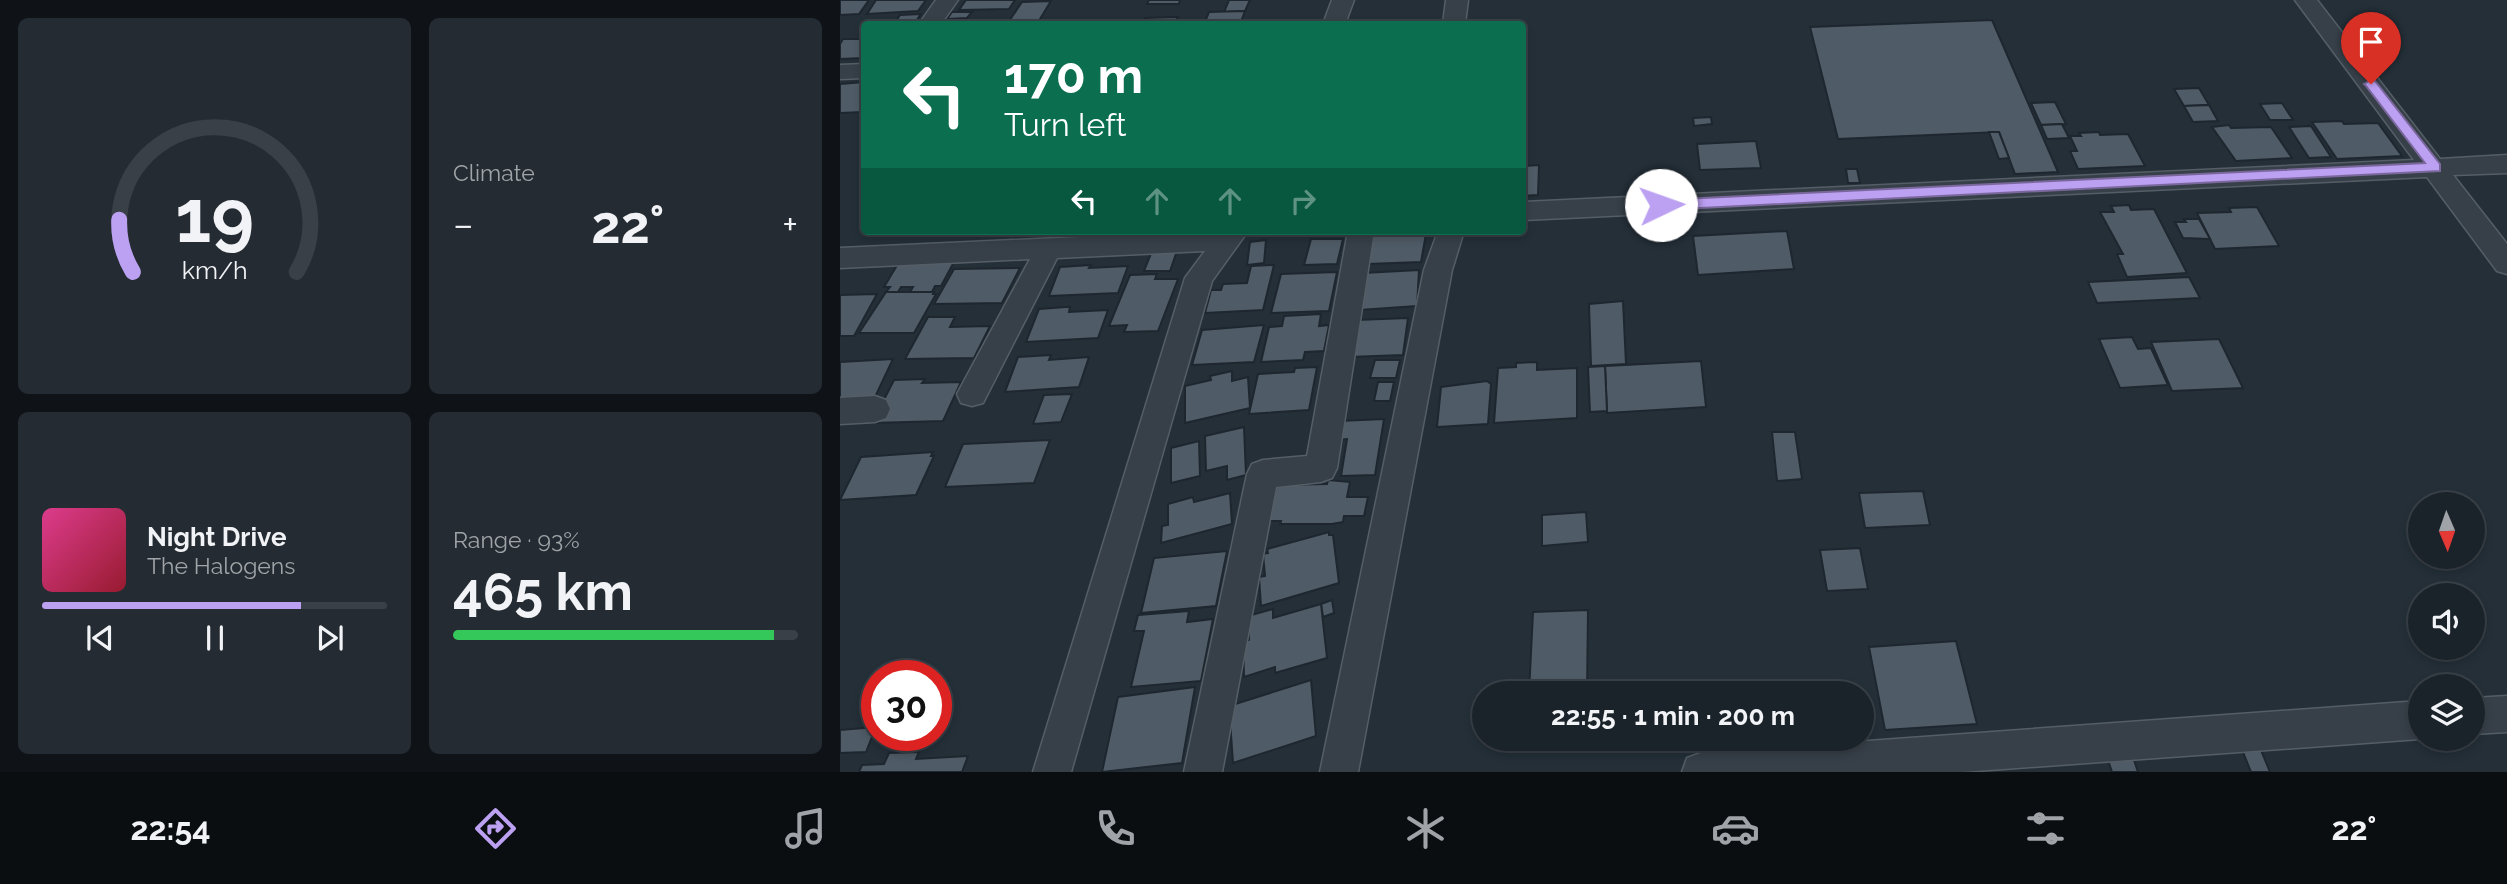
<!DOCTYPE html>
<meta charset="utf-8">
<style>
:root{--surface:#1b232a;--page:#242b32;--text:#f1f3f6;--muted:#a0a4a8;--line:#394047;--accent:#bca0f2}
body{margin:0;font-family:Raleway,sans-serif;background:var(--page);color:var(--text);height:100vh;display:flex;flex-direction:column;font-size:26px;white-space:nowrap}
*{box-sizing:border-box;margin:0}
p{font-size:23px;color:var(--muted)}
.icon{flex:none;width:38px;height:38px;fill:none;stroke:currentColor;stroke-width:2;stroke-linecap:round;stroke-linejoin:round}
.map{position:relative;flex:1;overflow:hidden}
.side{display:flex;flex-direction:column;gap:18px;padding:18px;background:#0f1317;width:840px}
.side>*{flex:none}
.top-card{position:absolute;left:21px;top:21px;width:665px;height:214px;border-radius:7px;box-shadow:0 4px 10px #0003,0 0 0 2px var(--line);background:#0b6e4f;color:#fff;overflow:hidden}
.needle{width:46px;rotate:178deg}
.tools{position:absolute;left:1568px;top:492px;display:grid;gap:14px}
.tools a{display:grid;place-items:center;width:77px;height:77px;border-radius:50%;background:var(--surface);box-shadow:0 4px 10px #0003,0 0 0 2px var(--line);font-size:35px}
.speed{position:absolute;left:21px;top:660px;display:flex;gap:14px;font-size:35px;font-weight:700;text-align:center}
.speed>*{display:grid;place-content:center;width:91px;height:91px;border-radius:50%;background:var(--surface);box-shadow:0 4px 10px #0003,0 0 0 2px var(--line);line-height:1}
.speed .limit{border:10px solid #d22;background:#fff;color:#111}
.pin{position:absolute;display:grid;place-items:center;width:60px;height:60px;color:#fff;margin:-72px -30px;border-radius:50% 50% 50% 0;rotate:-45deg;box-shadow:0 0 7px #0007}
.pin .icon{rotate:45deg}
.me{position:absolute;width:77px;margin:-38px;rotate:87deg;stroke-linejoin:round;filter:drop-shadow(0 0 5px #0008)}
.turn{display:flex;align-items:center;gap:24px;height:147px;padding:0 28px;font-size:32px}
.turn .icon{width:91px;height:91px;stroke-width:2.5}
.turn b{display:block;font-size:49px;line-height:60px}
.lanes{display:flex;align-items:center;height:66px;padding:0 28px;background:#0003;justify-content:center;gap:35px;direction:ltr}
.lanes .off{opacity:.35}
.big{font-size:52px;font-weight:700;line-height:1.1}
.side .card{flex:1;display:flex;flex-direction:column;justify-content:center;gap:10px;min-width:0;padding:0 24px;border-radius:10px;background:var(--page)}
.side .dial{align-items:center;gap:0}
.dial svg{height:182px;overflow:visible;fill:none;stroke:var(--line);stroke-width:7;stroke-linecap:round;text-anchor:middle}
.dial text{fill:var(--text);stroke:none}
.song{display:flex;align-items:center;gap:21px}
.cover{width:84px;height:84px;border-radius:10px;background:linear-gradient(135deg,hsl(330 70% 55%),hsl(350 70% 35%))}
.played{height:7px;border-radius:4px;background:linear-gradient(90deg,var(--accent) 75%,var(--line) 75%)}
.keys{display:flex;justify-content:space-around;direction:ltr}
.heat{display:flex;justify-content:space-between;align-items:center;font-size:38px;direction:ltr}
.charge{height:10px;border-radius:5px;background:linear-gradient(90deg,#34c759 93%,var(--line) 0)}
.side .tiles{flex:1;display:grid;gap:18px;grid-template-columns:repeat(2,1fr)}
.trip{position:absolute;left:632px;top:681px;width:402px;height:70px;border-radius:35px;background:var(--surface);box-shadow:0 4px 10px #0003,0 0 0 2px var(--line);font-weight:700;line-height:70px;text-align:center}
.tab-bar{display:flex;height:112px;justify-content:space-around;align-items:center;background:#0b0e11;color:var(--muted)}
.tab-bar .icon{width:49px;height:49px}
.tab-bar .current{color:var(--accent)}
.tab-bar b{font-size:32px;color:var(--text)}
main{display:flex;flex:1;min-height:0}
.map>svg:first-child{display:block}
</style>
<main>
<section class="side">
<div class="tiles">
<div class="card dial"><svg viewBox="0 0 100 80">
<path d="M14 69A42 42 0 1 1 86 69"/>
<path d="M14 69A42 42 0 0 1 8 46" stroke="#bca0f2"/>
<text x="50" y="56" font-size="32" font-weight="700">19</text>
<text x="50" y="72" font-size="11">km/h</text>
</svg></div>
<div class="card"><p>Climate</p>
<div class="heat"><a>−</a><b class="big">22°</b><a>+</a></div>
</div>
<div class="card">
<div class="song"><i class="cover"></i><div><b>Night Drive</b><p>The Halogens</p></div></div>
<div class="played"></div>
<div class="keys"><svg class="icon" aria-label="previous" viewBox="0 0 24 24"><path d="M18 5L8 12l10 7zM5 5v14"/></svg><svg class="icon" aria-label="pause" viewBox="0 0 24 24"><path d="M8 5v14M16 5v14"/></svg><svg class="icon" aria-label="next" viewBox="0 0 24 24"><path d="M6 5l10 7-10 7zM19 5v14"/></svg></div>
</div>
<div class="card"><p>Range · 93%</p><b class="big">465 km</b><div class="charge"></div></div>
</div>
</section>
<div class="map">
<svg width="1667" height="772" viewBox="0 0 1667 772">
<rect width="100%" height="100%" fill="#242f38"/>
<g fill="#4f5b66" stroke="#1e272f" stroke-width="2">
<polygon points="0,0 29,0 19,14 0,15"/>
<polygon points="36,0 86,0 78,11 27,14"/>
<polygon points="126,0 175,0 169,9 119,10"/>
<polygon points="309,0 340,0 339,4 307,4"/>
<polygon points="389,0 410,0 405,11 384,12"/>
<polygon points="211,1 197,24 167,24 182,2"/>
<polygon points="405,11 400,24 364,24 369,12"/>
<polygon points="112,12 132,12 127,18 107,19"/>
<polygon points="81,14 74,24 54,24 60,15"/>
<polygon points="338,17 336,21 359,21 358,24 302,24 305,18"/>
<polygon points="1152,20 1218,172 1175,174 1159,132 998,139 970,27"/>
<polygon points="3,39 24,39 24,58 0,59 0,44"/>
<polygon points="24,82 24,112 0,113 0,84"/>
<polygon points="1359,88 1369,105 1344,106 1334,89"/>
<polygon points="1215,102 1226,124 1201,125 1191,103"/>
<polygon points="1442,103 1453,120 1430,120 1420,104"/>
<polygon points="1369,105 1378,121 1353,122 1344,106"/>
<polygon points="871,117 872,124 854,126 853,118"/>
<polygon points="1502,121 1504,124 1538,123 1562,156 1497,159 1472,122"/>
<polygon points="1222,124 1229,138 1207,139 1201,125"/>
<polygon points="1389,125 1391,128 1431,127 1452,158 1396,161 1372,127"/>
<polygon points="1471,126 1491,157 1469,158 1449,127"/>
<polygon points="1149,132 1159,132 1169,158 1159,159"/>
<polygon points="1259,132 1260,135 1288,134 1305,166 1238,169 1230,151 1237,151 1230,136 1241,136 1239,133"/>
<polygon points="916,141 921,168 860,170 857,144"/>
<polygon points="699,165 698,195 682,196 682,166"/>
<polygon points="1006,169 1017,169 1020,183 1008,183"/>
<polygon points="1289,205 1291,210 1314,209 1347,273 1287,277 1277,254 1283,254 1260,212 1274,212 1271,206"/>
<polygon points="1417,207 1439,246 1375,249 1357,213 1391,212 1389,208"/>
<polygon points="1344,219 1359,219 1370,239 1343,238 1335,222 1346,222"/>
<polygon points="947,231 954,269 858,275 853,236"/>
<polygon points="586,234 581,262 527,264 532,236"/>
<polygon points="471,239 503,239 497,264 464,265"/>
<polygon points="426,240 424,263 407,265 410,242"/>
<polygon points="312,251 337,251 330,271 304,271"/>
<polygon points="59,262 114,262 101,286 95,286 92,292 70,292 73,287 61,287 58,292 46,292 50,287 44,287"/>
<polygon points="251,265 249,268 288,266 278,293 209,296 220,267"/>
<polygon points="434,265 423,310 365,313 371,290 381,290 383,284 407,283 411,266"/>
<polygon points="180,268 162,303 94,304 114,269"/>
<polygon points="579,270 577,306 519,310 523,273"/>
<polygon points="497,272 489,311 431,313 441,274"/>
<polygon points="317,274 315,279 338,279 318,331 284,332 287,325 269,326 290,275"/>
<polygon points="1349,277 1360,298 1257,303 1248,282"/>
<polygon points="46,292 94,292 93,294 96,294 74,333 19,333"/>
<polygon points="37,294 14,336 0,336 0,295"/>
<polygon points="783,301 786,364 751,366 749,304"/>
<polygon points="226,307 230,307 229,312 268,310 258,338 186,342 199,309"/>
<polygon points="481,314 479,326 489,325 484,351 465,352 463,360 421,362 429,327 442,326 444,316"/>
<polygon points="88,317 115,317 110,327 150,326 134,358 65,359"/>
<polygon points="568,318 563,355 509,357 516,320"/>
<polygon points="424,325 414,362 352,365 362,330"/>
<polygon points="1292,337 1298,349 1311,348 1328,385 1280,388 1259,339"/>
<polygon points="1379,339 1403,388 1332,391 1311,342"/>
<polygon points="211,355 209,360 249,357 239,387 165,392 178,357"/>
<polygon points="53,359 35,397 0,399 0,362"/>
<polygon points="535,360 560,360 556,378 530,378"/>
<polygon points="861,361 866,407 767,413 765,366"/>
<polygon points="697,362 697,370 737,368 737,418 654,423 658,368 676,367 676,363"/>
<polygon points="765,366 767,411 750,412 748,367"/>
<polygon points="477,367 469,410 409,414 418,374 454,372 455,368"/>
<polygon points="392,371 392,381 408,377 410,408 345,423 345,386 371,380 370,376"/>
<polygon points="85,379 82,383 121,382 103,421 32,423 54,380"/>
<polygon points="647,381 651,384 648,424 597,427 601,387"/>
<polygon points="538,382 554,382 550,401 534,401"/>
<polygon points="232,394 221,422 193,424 204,395"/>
<polygon points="544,419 535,475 501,476 507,439 495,440 499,421"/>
<polygon points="404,427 406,475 387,480 387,466 366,471 365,436"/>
<polygon points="932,432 955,432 962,479 937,481"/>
<polygon points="210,440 194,483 105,487 123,444"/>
<polygon points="359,441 360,476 331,483 331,448"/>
<polygon points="93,452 91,456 94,456 76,495 0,500 21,457"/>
<polygon points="488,480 510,482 507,497 528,497 524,516 504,516 503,522 492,524 440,524 441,521 427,521 437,485 487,484"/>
<polygon points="1083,491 1090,525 1025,528 1019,493"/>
<polygon points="390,493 392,524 321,543 322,526 328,525 328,504 353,497 354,502"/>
<polygon points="746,512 748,542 702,546 702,515"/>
<polygon points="489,532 489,535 493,535 499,583 421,606 419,577 425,576 423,554 428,553 427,549"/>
<polygon points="1020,548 1028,589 987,591 980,550"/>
<polygon points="387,551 376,606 301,613 314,558"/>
<polygon points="492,600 494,613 483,617 481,604"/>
<polygon points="481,604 487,658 435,673 435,667 404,677 403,641 409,640 408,616 433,609 433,618"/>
<polygon points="748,610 747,693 689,693 693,612"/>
<polygon points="349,611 347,622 373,619 361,681 291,687 304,631 294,631 298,615"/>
<polygon points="1116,641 1137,724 1045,730 1029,647"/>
<polygon points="471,680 476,736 393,763 389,706"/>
<polygon points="355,687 342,763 262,772 278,697"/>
<polygon points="36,727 26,752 0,753 0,730"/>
<polygon points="1421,750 1430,772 1411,772 1403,752"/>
<polygon points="79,752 76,759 128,756 122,772 19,772 22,765 44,764 49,753"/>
<polygon points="1292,754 1298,772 1272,772 1267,757"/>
</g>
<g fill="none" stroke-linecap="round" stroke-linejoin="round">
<g stroke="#555e66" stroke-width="3">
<g id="street">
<polygon points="96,0 118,0 101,24 79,24"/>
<polygon points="492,0 514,0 505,24 483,24"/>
<polygon points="606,0 628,0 625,24 603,24"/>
<polygon points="1455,0 1477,0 1600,159 1667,155 1667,173 1613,175 1667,244 1667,274 1657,271 1587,177 682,220 682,202 1574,160"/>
<polygon points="24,64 24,78 0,79 0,65"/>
<polygon points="371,231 408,231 372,281 231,772 193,772 345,278 365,251 217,258 143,403 132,406 121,403 117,394 190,259 0,268 0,248"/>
<polygon points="508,231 534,231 497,468 492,478 481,482 436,487 382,772 344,772 407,474 412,464 423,460 467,456"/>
<polygon points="598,231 624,231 612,270 518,772 480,772 584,270"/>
<polygon points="35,396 46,400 50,409 46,418 35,422 0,424 0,398"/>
<polygon points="1667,696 1667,732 1633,734 1633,698"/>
<polygon points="1580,701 1580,739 1122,772 842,772 847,758 861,753"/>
</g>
</g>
<use href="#street" fill="#374049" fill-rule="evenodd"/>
</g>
<polygon fill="#bca0f2" stroke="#7a689d" stroke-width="2" points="1531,80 1535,81 1600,164 1600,171 821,210 814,205 821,200 1585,163 1526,86 1524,84"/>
</svg>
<div class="tools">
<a><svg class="needle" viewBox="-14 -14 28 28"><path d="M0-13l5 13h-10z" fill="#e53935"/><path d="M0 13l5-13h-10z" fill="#a0a4a8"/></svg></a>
<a><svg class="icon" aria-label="sound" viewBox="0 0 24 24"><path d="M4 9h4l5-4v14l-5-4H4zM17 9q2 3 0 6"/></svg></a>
<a><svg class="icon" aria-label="layers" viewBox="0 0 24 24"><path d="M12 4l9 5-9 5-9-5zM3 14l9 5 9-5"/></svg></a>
</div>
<div class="speed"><div class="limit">30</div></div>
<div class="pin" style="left:1531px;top:84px;background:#d93025"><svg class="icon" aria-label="arrive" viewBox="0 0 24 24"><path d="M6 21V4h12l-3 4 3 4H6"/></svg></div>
<svg class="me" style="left:821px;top:205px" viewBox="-20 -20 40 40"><circle r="19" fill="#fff"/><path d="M0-13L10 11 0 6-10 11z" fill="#bca0f2"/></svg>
<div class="trip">22:55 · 1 min · 200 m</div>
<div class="top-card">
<div class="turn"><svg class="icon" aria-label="left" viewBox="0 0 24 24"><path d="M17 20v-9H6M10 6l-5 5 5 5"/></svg><div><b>170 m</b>Turn left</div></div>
<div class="lanes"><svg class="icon" aria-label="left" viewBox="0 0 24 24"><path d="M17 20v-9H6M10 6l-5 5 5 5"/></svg><svg class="icon off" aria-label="ahead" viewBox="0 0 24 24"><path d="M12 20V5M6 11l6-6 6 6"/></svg><svg class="icon off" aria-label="ahead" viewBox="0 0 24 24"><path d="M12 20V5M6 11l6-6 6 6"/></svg><svg class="icon off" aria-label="right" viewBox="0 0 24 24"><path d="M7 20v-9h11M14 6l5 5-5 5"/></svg></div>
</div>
</div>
</main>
<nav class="tab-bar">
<b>22:54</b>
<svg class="icon current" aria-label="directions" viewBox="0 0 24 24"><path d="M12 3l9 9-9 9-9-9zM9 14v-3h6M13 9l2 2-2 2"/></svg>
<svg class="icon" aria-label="music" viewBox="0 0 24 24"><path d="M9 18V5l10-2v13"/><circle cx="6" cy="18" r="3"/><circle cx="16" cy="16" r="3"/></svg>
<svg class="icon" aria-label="phone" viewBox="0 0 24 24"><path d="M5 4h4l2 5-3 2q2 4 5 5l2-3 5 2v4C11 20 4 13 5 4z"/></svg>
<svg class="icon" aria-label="climate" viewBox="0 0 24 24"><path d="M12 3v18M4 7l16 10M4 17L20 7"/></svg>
<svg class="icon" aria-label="car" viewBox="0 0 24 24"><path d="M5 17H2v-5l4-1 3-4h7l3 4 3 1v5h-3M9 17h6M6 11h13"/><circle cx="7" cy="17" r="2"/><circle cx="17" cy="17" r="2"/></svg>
<svg class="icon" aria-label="filters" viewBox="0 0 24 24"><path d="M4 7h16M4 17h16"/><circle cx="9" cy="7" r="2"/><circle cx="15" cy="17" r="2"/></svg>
<b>22°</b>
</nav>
